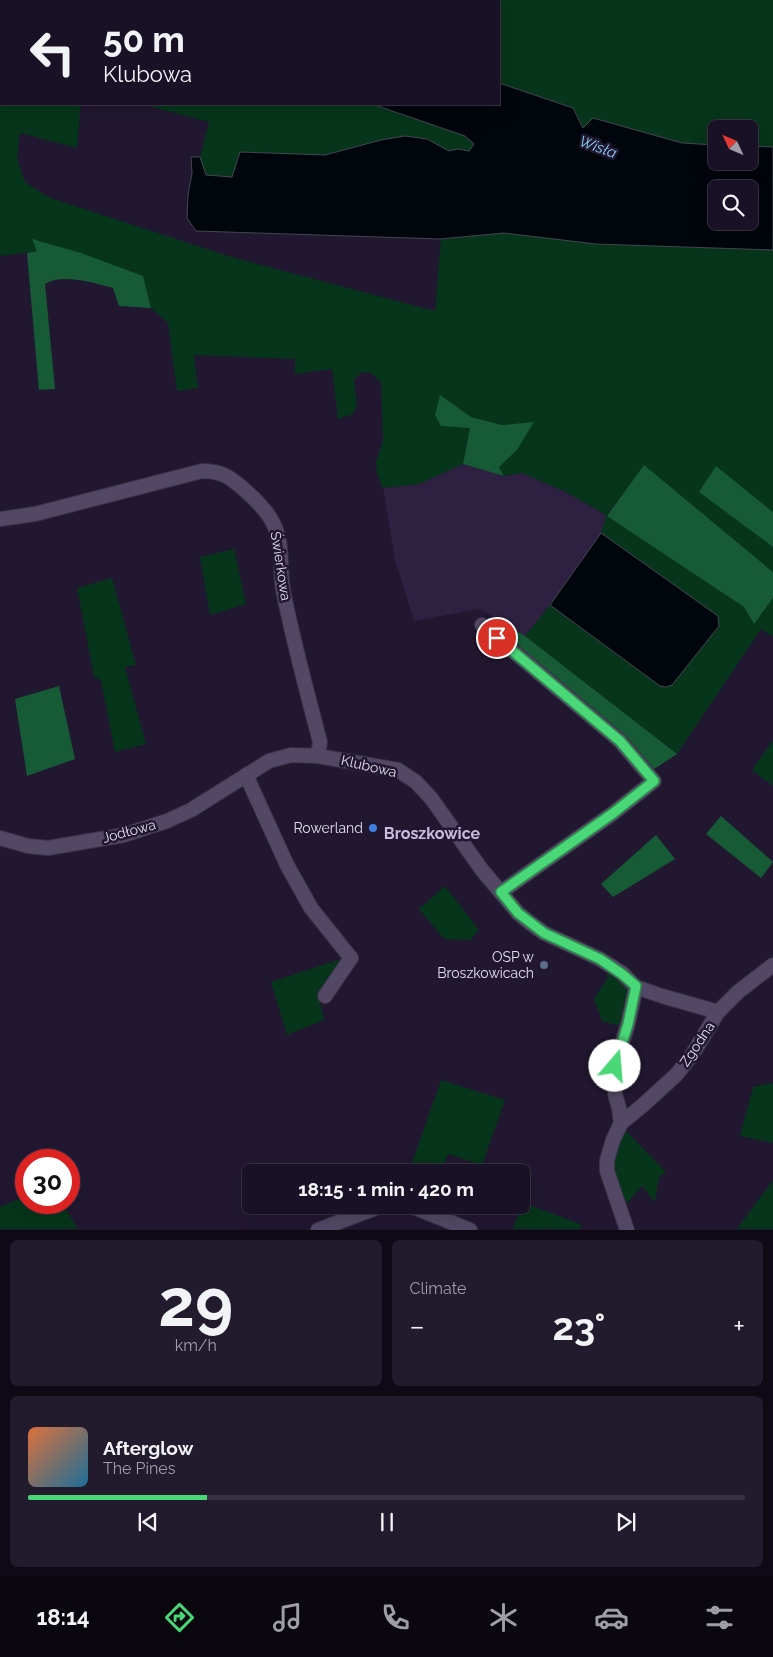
<!DOCTYPE html>
<meta charset="utf-8">
<style>
:root{--surface:#191125;--page:#221a2d;--text:#f1f3f6;--muted:#9f9da7;--line:#373142;--accent:#49d778}
body{margin:0;font-family:Raleway,sans-serif;background:var(--page);color:var(--text);height:100vh;display:flex;flex-direction:column;font-size:19px;white-space:nowrap}
*{box-sizing:border-box;margin:0}
p{font-size:16px;color:var(--muted)}
.icon{flex:none;width:28px;height:28px;fill:none;stroke:currentColor;stroke-width:2;stroke-linecap:round;stroke-linejoin:round}
.map{position:relative;height:1230px;overflow:hidden}
.details{display:flex;flex-direction:column;gap:10px;padding:10px;background:#0e0914;flex:1}
.details>*{flex:none}
.guide{position:absolute;left:0px;top:0px;width:500px;height:105px;box-shadow:0 5px 20px #0002,0 0 0 1px var(--line);background:#191125;color:var(--text);overflow:hidden}
.needle{width:32px;rotate:314deg}
.buttons{position:absolute;left:708px;top:120px;display:grid;gap:10px}
.buttons a{display:grid;place-items:center;width:50px;height:50px;border-radius:8px;background:var(--surface);box-shadow:0 5px 20px #0002,0 0 0 1px var(--line);font-size:25px}
.speed{position:absolute;left:15px;top:1149px;display:flex;gap:10px;font-size:25px;font-weight:700;text-align:center}
.speed>*{display:grid;place-content:center;width:65px;height:65px;border-radius:50%;background:var(--surface);box-shadow:0 5px 20px #0002,0 0 0 1px var(--line);line-height:1}
.speed .limit{border:8px solid #d22;background:#fff;color:#111}
.pin{position:absolute;display:grid;place-items:center;width:42px;height:42px;color:#fff;margin:-21px;border:2px solid #fff;border-radius:50%;box-shadow:0 1px 5px #0007}
.me{position:absolute;width:55px;margin:-28px;rotate:18deg;stroke-linejoin:round;filter:drop-shadow(0 0 4px #0008)}
.turn{display:flex;align-items:center;gap:18px;height:105px;padding:0 20px;font-size:22px}
.turn .icon{width:65px;height:65px;stroke-width:2.5}
.turn b{display:block;font-size:35px;line-height:42px}
.big{font-size:38px;font-weight:700;line-height:1.1}
.details .widget{flex:1;display:flex;flex-direction:column;justify-content:center;gap:8px;min-width:0;padding:0 18px;border-radius:8px;background:var(--page)}
.details .dial{align-items:center;gap:0}
.dial b{font-size:65px;line-height:1}
.song{display:flex;align-items:center;gap:15px}
.cover{width:60px;height:60px;border-radius:8px;background:linear-gradient(135deg,hsl(20 70% 55%),hsl(200 70% 35%))}
.played{height:5px;border-radius:2px;background:linear-gradient(90deg,var(--accent) 25%,var(--line) 25%)}
.keys{display:flex;justify-content:space-around;direction:ltr}
.heat{display:flex;justify-content:space-between;align-items:center;font-size:28px;direction:ltr}
.details .tiles{flex:1;display:grid;gap:10px;grid-template-columns:1fr 1fr}
.widget:last-child{grid-column:span 2}
.trip{position:absolute;left:242px;top:1164px;width:288px;height:50px;border-radius:8px;background:var(--surface);box-shadow:0 5px 20px #0002,0 0 0 1px var(--line);font-weight:700;line-height:50px;text-align:center}
.tab-bar{display:flex;height:80px;justify-content:space-around;align-items:center;background:#0a070f;color:var(--muted)}
.tab-bar .icon{width:35px;height:35px}
.tab-bar .selected{color:var(--accent)}
.tab-bar b{font-size:22px;color:var(--text)}
.map>svg:first-child{display:block}
</style>
<div class="map">
<svg width="773" height="1230" viewBox="0 0 773 1230">
<rect width="100%" height="100%" fill="#211731"/>
<polygon fill="#2d2040" points="463,464 504,476 522,473 566,492 607,516 601,533 550,605 525,636 480,609 414,621 395,560 383,488 419,484"/>
<g fill="#06351b">
<polygon points="0,0 4,1 1,1 1,104 81,104 77,148 20,133 17,158 25,182 48,197 228,256 435,311 441,239 504,233 596,244 773,250 773,512 716,467 700,492 773,547 773,572 644,466 607,515 744,607 754,624 773,598 773,637 761,629 677,754 525,636 550,605 660,686 666,687 672,685 719,626 718,616 601,533 606,515 566,492 522,473 504,476 499,467 517,450 534,422 502,425 471,417 440,396 470,428 463,464 419,484 383,488 377,473 376,462 383,440 381,382 371,373 362,372 354,380 357,404 353,414 338,419 332,369 295,374 295,359 194,355 198,388 177,391 168,323 151,308 143,276 33,240 38,251 0,256"/>
<polygon points="459,0 773,0 773,147 749,146 749,129 716,129 716,145 682,143 594,118 583,128 573,108 499,83 499,1"/>
<polygon points="141,104 372,104 465,136 474,144 469,151 458,149 449,152 427,139 381,140 325,155 240,152 232,177 206,175 200,157 209,122"/>
<polygon points="234,549 246,604 210,615 200,557"/>
<polygon points="112,578 136,665 125,667 146,744 115,752 101,681 94,676 77,588"/>
<polygon points="773,740 773,786 752,770"/>
<polygon points="445,886 479,930 470,940 444,939 419,909"/>
<polygon points="344,958 319,998 324,1020 287,1035 271,982"/>
<path d="M 607,971 C 638,983 630,1000 625,1027 L 602,1021 L 594,999 L 607,979 Z"/>
<polygon points="441,1080 505,1100 482,1165 448,1154 442,1172 409,1172"/>
<polygon points="773,1083 773,1143 740,1136 753,1087"/>
<polygon points="623,1128 666,1172 659,1177 655,1202 642,1186 627,1203 615,1183 610,1166"/>
<polygon points="773,1180 773,1229 737,1229"/>
<polygon points="26,1196 26,1202 62,1203 78,1229 0,1229 0,1207"/>
<polygon points="522,1202 582,1225 580,1229 513,1229"/>
</g>
<g fill="#165b35">
<polygon points="276,0 459,0 460,1 280,1"/>
<path d="M 32,239 L 81,253 L 143,276 L 151,308 L 119,306 L 113,288 C 95,283 62,273 45,284 L 55,389 L 39,390 L 27,253 L 37,251 Z"/>
<polygon points="440,395 471,417 502,425 534,422 517,450 499,467 504,476 463,464 470,428 441,426 435,415"/>
<polygon points="644,465 773,572 773,598 754,624 744,607 607,516"/>
<polygon points="716,466 773,512 773,547 699,492"/>
<polygon points="502,623 525,636 677,754 654,769 610,727 497,630"/>
<polygon points="59,686 75,759 27,776 15,699"/>
<polygon points="721,816 773,862 761,878 706,834"/>
<polygon points="656,835 675,859 613,897 601,884"/>
</g>
<g fill="#00060c" stroke="#444650" fill-rule="evenodd">
<polygon points="108,0 276,0 280,1 111,1"/>
<path d="M 499,83 L 573,108 L 583,128 L 593,118 L 682,143 L 716,145 L 716,161 L 749,161 L 749,146 L 773,147 L 773,250 L 596,244 L 504,233 L 440,239 L 196,231 L 187,218 L 188,195 L 192,173 L 191,157 L 200,157 L 206,175 L 232,177 L 240,152 L 325,155 L 381,140 L 405,136 L 427,139 L 449,151 L 458,149 L 469,151 L 474,144 L 465,136 L 372,104 L 499,104 ZM 716,189 L 749,189 L 749,221 L 716,221 Z"/>
<polygon points="601,533 718,616 719,626 672,685 666,687 660,686 550,605"/>
</g>
<g fill="none" stroke-linecap="round" stroke-linejoin="round">
<g stroke="#3a3347" stroke-width="16">
<g id="minor">
<path d="M 0,519 L 35,514 L 202,471 C 211,471 220,472 228,477 C 242,486 266,508 273,523 C 284,544 279,567 283,590 C 293,641 307,692 320,742 L 318,756"/>
<polyline points="482,625 620,741 654,781 612,814 501,892"/>
<polyline points="246,775 287,865 311,908 351,958 325,996"/>
<polyline points="0,838 28,846 48,848 124,835 167,821 191,810 269,761 291,755 318,756 398,770 416,782 431,798 482,870 518,913 529,922 544,933 600,959 622,973 636,987 662,996 718,1012"/>
<polyline points="621,1123 619,1108 615,1094 615,1065 628,1024 636,987"/>
<polyline points="408,1205 470,1230"/>
<polyline points="318,1230 384,1205"/>
<polyline points="627,1230 607,1171 607,1160 613,1140 621,1123 642,1106 676,1075 692,1055 718,1012 738,992 773,965"/>
</g>
</g>
<use href="#minor" stroke="#524865" stroke-width="14"/>
</g>
<g fill="none" stroke-linecap="round" stroke-linejoin="round">
<g stroke="#2f8c4e" stroke-width="12">
<polyline id="route" points="497,638 620,741 654,781 612,814 501,892 518,913 544,933 600,959 622,974 636,986 628,1024 615,1066"/>
</g>
<use href="#route" stroke="#49d778" stroke-width="9"/>
</g>
<circle fill="#3f7fe0" stroke="#211731" stroke-width="2" cx="373" cy="828" r="5"/>
<circle fill="#5c6f8a" stroke="#211731" stroke-width="2" cx="544" cy="965" r="5"/>
<g text-anchor="middle" stroke-width="5" stroke-linejoin="round" paint-order="stroke">
<g font-size="14" fill="#e1dbed" stroke="#211731">
<text transform="translate(281 566) rotate(81)" y="5">Świerkowa</text>
<text transform="translate(369 766) rotate(13)" y="5">Klubowa</text>
<text transform="translate(129 831) rotate(-15)" y="5">Jodłowa</text>
<text transform="translate(697 1044) rotate(-56)" y="5">Zgodna</text>
</g>
<g font-size="14" fill="#e1dbed" stroke="#211731" text-anchor="end">
<text x="363" y="833">Rowerland</text>
<text x="534" y="962">OSP w<tspan x="534" dy="16">Broszkowicach</tspan></text>
</g>
<g font-size="15" font-style="italic" fill="#88d1f4" stroke="#211731">
<text transform="translate(598 147) rotate(20)" y="5">Wisła</text>
</g>
<g font-size="16" font-weight="bold" fill="#c7bbde" stroke="#211731">
<text x="432" y="839">Broszkowice</text>
</g>
</g>
</svg>
<div class="buttons">
<a><svg class="needle" viewBox="-14 -14 28 28"><path d="M0-13l5 13h-10z" fill="#e53935"/><path d="M0 13l5-13h-10z" fill="#9f9da7"/></svg></a>
<a><svg class="icon" aria-label="search" viewBox="0 0 24 24"><circle cx="10" cy="10" r="6"/><path d="M15 15l6 6"/></svg></a>
</div>
<div class="speed"><div class="limit">30</div></div>
<div class="pin" style="left:497px;top:638px;background:#d93025"><svg class="icon" aria-label="arrive" viewBox="0 0 24 24"><path d="M6 21V4h12l-3 4 3 4H6"/></svg></div>
<svg class="me" style="left:615px;top:1066px" viewBox="-20 -20 40 40"><circle r="19" fill="#fff"/><path d="M0-13L10 11 0 6-10 11z" fill="#49d778"/></svg>
<div class="trip">18:15 · 1 min · 420 m</div>
<div class="guide">
<div class="turn"><svg class="icon" aria-label="left" viewBox="0 0 24 24"><path d="M17 20v-9H6M10 6l-5 5 5 5"/></svg><div><b>50 m</b>Klubowa</div></div>
</div>
</div>
<section class="details">
<div class="tiles">
<div class="widget dial"><b>29</b><p>km/h</p></div>
<div class="widget"><p>Climate</p>
<div class="heat"><a>−</a><b class="big">23°</b><a>+</a></div>
</div>
<div class="widget">
<div class="song"><i class="cover"></i><div><b>Afterglow</b><p>The Pines</p></div></div>
<div class="played"></div>
<div class="keys"><svg class="icon" aria-label="previous" viewBox="0 0 24 24"><path d="M18 5L8 12l10 7zM5 5v14"/></svg><svg class="icon" aria-label="pause" viewBox="0 0 24 24"><path d="M8 5v14M16 5v14"/></svg><svg class="icon" aria-label="next" viewBox="0 0 24 24"><path d="M6 5l10 7-10 7zM19 5v14"/></svg></div>
</div>
</div>
</section>
<nav class="tab-bar">
<b>18:14</b>
<svg class="icon selected" aria-label="directions" viewBox="0 0 24 24"><path d="M12 3l9 9-9 9-9-9zM9 14v-3h6M13 9l2 2-2 2"/></svg>
<svg class="icon" aria-label="music" viewBox="0 0 24 24"><path d="M9 18V5l10-2v13"/><circle cx="6" cy="18" r="3"/><circle cx="16" cy="16" r="3"/></svg>
<svg class="icon" aria-label="phone" viewBox="0 0 24 24"><path d="M5 4h4l2 5-3 2q2 4 5 5l2-3 5 2v4C11 20 4 13 5 4z"/></svg>
<svg class="icon" aria-label="climate" viewBox="0 0 24 24"><path d="M12 3v18M4 7l16 10M4 17L20 7"/></svg>
<svg class="icon" aria-label="car" viewBox="0 0 24 24"><path d="M5 17H2v-5l4-1 3-4h7l3 4 3 1v5h-3M9 17h6M6 11h13"/><circle cx="7" cy="17" r="2"/><circle cx="17" cy="17" r="2"/></svg>
<svg class="icon" aria-label="filters" viewBox="0 0 24 24"><path d="M4 7h16M4 17h16"/><circle cx="9" cy="7" r="2"/><circle cx="15" cy="17" r="2"/></svg>
</nav>
